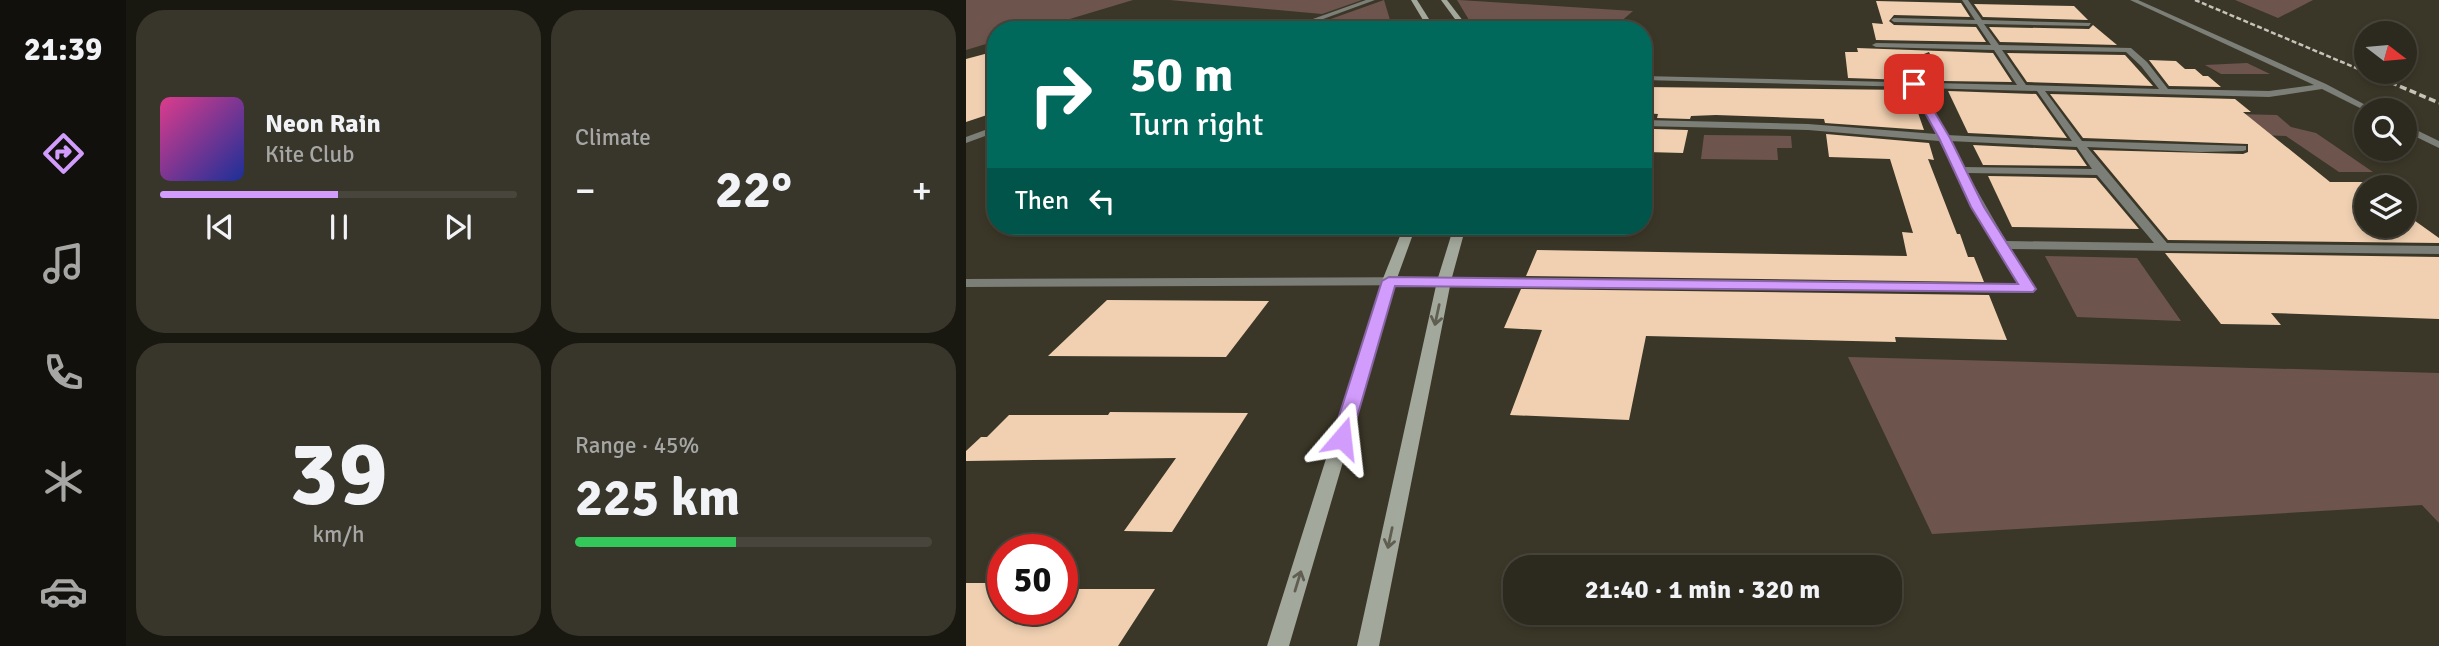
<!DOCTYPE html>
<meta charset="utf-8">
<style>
:root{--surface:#2c291e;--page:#38352b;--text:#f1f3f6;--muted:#a6a6a4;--line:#48453c;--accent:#d29cfd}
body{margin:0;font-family:Signika,sans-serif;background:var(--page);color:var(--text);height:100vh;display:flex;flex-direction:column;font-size:26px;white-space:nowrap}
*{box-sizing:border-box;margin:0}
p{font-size:23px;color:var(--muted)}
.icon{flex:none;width:38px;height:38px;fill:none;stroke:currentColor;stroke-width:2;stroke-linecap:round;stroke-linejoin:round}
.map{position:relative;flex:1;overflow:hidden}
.drawer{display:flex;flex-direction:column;gap:10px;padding:10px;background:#181710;width:840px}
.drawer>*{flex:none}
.hud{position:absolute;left:21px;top:21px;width:665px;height:214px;border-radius:28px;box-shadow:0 4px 10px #0003,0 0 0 2px var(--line);background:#00695c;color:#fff;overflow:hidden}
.needle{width:46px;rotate:106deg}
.controls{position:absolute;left:1388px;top:21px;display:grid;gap:14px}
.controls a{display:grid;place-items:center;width:63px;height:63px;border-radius:50%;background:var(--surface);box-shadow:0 4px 10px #0003,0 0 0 2px var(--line);font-size:35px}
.speed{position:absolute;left:21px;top:534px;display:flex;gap:14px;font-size:35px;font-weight:700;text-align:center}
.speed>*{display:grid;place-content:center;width:91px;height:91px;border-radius:50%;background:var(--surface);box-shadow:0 4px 10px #0003,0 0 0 2px var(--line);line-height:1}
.speed .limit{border:10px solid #d22;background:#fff;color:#111}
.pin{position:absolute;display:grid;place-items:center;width:60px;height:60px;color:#fff;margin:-30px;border-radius:14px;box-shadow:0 4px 10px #0006}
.me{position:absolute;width:77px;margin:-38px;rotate:17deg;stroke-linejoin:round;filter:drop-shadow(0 0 5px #0008)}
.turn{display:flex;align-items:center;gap:24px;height:147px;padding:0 28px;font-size:32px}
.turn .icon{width:91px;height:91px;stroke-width:2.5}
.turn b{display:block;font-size:49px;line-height:60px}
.then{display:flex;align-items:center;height:66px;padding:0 28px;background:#0003;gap:14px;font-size:26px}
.big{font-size:52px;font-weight:700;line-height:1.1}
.drawer .widget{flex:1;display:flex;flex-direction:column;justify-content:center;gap:10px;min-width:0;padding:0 24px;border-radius:28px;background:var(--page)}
.drawer .dial{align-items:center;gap:0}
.dial b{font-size:91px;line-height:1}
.song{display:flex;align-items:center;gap:21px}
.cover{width:84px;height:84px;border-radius:10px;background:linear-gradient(135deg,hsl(330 70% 55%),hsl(230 70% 35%))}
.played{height:7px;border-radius:4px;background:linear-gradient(90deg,var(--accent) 50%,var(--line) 50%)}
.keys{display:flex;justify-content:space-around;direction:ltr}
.heat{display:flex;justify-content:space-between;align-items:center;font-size:38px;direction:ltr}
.charge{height:10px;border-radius:5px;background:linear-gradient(90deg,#34c759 45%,var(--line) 0)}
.drawer .tiles{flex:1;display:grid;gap:10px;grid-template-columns:repeat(2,1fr)}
.trip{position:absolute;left:537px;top:555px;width:399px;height:70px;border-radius:28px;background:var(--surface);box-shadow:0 4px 10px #0003,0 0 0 2px var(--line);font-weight:700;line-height:70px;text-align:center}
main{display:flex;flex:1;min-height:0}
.tabs{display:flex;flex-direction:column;width:126px;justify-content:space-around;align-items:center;background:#12100c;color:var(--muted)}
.tabs .icon{width:49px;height:49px}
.tabs .selected{color:var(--accent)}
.tabs b{font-size:32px;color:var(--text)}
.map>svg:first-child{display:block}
</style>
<main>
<nav class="tabs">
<b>21:39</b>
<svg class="icon selected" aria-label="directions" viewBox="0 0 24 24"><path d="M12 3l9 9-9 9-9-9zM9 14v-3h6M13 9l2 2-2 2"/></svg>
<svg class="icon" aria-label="music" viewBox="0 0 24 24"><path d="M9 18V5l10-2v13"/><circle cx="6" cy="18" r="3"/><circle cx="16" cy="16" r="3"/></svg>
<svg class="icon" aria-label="phone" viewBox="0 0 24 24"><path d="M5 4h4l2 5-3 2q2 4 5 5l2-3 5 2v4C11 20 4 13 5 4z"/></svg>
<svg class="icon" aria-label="climate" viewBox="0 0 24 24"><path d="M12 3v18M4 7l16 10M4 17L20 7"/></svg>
<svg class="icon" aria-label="car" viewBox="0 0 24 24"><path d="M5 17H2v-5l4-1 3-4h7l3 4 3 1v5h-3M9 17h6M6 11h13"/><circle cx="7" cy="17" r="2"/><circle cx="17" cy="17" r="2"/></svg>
</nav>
<section class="drawer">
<div class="tiles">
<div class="widget">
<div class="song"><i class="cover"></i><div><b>Neon Rain</b><p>Kite Club</p></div></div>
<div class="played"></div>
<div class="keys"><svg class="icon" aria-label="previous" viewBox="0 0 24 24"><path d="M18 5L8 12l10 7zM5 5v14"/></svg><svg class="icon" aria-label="pause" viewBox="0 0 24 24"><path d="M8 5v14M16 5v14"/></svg><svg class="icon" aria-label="next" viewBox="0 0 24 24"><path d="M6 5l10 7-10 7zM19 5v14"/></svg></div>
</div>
<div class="widget"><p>Climate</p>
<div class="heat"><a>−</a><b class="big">22°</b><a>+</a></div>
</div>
<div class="widget dial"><b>39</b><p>km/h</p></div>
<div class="widget"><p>Range · 45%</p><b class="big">225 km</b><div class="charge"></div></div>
</div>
</section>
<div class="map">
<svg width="1473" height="646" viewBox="0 0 1473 646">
<rect width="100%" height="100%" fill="#3b3728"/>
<g fill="#6d554e">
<polygon points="0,0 167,0 67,30 30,30 30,41 0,50"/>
<polygon points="204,0 396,0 356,14"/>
<polygon points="418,0 427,30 334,30"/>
<polygon points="491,0 493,0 667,11 645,30 509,30"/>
<polygon points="1269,0 1347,0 1312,18"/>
<polygon points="1281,63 1304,74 1255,74 1239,65"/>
<polygon points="1269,114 1311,115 1325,127 1350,133 1407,172 1373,172 1320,136 1294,135"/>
<polygon points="738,135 825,136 826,148 811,148 812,160 735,159"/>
<polygon points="1079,256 1171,258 1215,321 1111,317"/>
<polygon points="882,357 1473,373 1473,523 1456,505 966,534"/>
</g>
<g fill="#f0d0b1">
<polygon points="910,1 995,3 1004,17 928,15 923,21 928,25 1010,27 1020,42 910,40 906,23 917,24"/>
<polygon points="1008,4 1108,6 1122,20 1017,17"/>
<polygon points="1127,25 1151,45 1034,42 1023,27 1123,29"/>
<polygon points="891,48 1027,53 1046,82 977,81 963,52 935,63 941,80 882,78 879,52 892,52"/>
<polygon points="30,51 30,112 0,122 0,59"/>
<polygon points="1041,53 1159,55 1187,86 1061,82"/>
<polygon points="1183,60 1210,61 1219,69 1229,69 1237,76 1242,76 1255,87 1203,86"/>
<polygon points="677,87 944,90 958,130 859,123 858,119 750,115 725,116 724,119 691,118 692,114 677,113"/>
<polygon points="982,91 1070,94 1101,138 1002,133"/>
<polygon points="1084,94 1269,99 1285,112 1277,112 1364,182 1405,182 1411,187 1400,187 1400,226 1438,226 1438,213 1473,238 1473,243 1202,240 1127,150 1277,154 1282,152 1282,144 1117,138"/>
<polygon points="688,129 722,130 717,153 681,152"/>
<polygon points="860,134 963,143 968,160 962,159 991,234 994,234 1002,257 1008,257 1018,282 560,276 571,250 941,256 936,232 947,233 924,159 863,157"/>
<polygon points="1007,145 1110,150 1121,166 1017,165"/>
<polygon points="1022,176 1130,178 1173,229 1046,227"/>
<polygon points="1199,253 1473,257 1473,319 1305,313 1315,325 1255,324"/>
<polygon points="555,289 1023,295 1041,340 929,337 930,342 680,336 663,420 544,415 576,330 538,328"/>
<polygon points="141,300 303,301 260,357 82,356"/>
<polygon points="144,412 282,413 206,532 158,531 210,458 0,461 0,451 15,437 21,437 43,415 142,415"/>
<polygon points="0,583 37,583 37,609 96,609 96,589 189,589 152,646 0,646"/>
</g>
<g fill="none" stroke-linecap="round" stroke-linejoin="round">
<g fill="#7c7f78" fill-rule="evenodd">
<polygon points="400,0 409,0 327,30 316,30"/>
<path d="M 996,0 L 1002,0 L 1016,20 L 1125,23 L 1123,26 L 1018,24 L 1033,45 L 1165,48 L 1181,62 L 1202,89 L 1303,91 L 1348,85 L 1164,0 L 1172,0 L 1360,84 L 1409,110 L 1400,111 L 1356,89 L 1303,97 L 1079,91 L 1116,141 L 1280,146 L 1280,150 L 1277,151 L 1235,152 L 1121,147 L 1201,243 L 1473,246 L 1473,254 L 1044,249 L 1069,289 L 1062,293 L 478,285 L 0,287 L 0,279 L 478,277 L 1053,285 L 1007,205 L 973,141 L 842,130 L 677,126 L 677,120 L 842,124 L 970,134 L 946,87 L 677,80 L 677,76 L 1051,85 L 1028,50 L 910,47 L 906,45 L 910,43 L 1025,45 L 1011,24 L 928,22 L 925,20 L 928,18 L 1009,20 ZM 1036,50 L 1160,52 L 1175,66 L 1193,89 L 1060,85 ZM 954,88 L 1071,91 L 1106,141 L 980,135 ZM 983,141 L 1111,147 L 1126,169 L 997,167 ZM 1001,173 L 1131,175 L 1188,243 L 1040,241 Z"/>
<polygon points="1438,124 1473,141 1473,148 1438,131"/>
<polygon points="30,126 30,132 0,143 0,137"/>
</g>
<g fill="#a3a89c" fill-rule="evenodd">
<polygon points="445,0 451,0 470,30 463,30"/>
<polygon points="475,0 481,0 504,30 497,30"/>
<polygon points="438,226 450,226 430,281 323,646 301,646 416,281"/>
<polygon points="488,226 500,226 485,281 413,646 391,646 471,281"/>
</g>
<polyline stroke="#c6c3b9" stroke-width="2.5" stroke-dasharray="5 2.5" stroke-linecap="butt" points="1229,0 1409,76"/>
<polyline stroke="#c6c3b9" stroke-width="3.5" stroke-dasharray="7 3.5" stroke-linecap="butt" points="1405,74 1473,103"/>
</g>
<defs><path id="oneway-shaft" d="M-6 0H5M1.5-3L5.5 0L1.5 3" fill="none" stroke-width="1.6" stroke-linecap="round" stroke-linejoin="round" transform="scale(1.75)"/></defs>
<g stroke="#5f5e50">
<use href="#oneway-shaft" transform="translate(471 315) rotate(102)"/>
<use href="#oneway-shaft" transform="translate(424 538) rotate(102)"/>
<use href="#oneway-shaft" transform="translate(332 581) rotate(-73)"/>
</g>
<polygon fill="#d29cfd" stroke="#8865a4" stroke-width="2" points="948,81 952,84 984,138 1018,207 1070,289 1067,292 429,286 385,438 382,442 369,442 366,438 416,281 423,277 1052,284 1005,207 973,138 943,84"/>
</svg>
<div class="controls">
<a><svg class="needle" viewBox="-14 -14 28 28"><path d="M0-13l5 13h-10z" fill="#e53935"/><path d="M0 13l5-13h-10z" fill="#a6a6a4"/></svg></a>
<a><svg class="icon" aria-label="search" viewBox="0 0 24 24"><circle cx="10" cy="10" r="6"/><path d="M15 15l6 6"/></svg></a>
<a><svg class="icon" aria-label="layers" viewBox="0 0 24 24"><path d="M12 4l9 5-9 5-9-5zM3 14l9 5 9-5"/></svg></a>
</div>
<div class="speed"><div class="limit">50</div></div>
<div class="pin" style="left:948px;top:84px;background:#d93025"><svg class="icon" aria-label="arrive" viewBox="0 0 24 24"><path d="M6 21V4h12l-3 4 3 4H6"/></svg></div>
<svg class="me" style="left:376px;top:438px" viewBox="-20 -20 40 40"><path d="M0-17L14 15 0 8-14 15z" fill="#d29cfd" stroke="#fff" stroke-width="4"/></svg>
<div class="trip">21:40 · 1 min · 320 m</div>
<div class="hud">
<div class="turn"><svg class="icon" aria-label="right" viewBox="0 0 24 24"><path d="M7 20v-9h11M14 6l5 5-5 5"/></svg><div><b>50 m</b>Turn right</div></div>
<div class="then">Then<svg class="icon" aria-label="left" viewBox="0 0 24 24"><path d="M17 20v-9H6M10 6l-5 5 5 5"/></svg></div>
</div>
</div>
</main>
